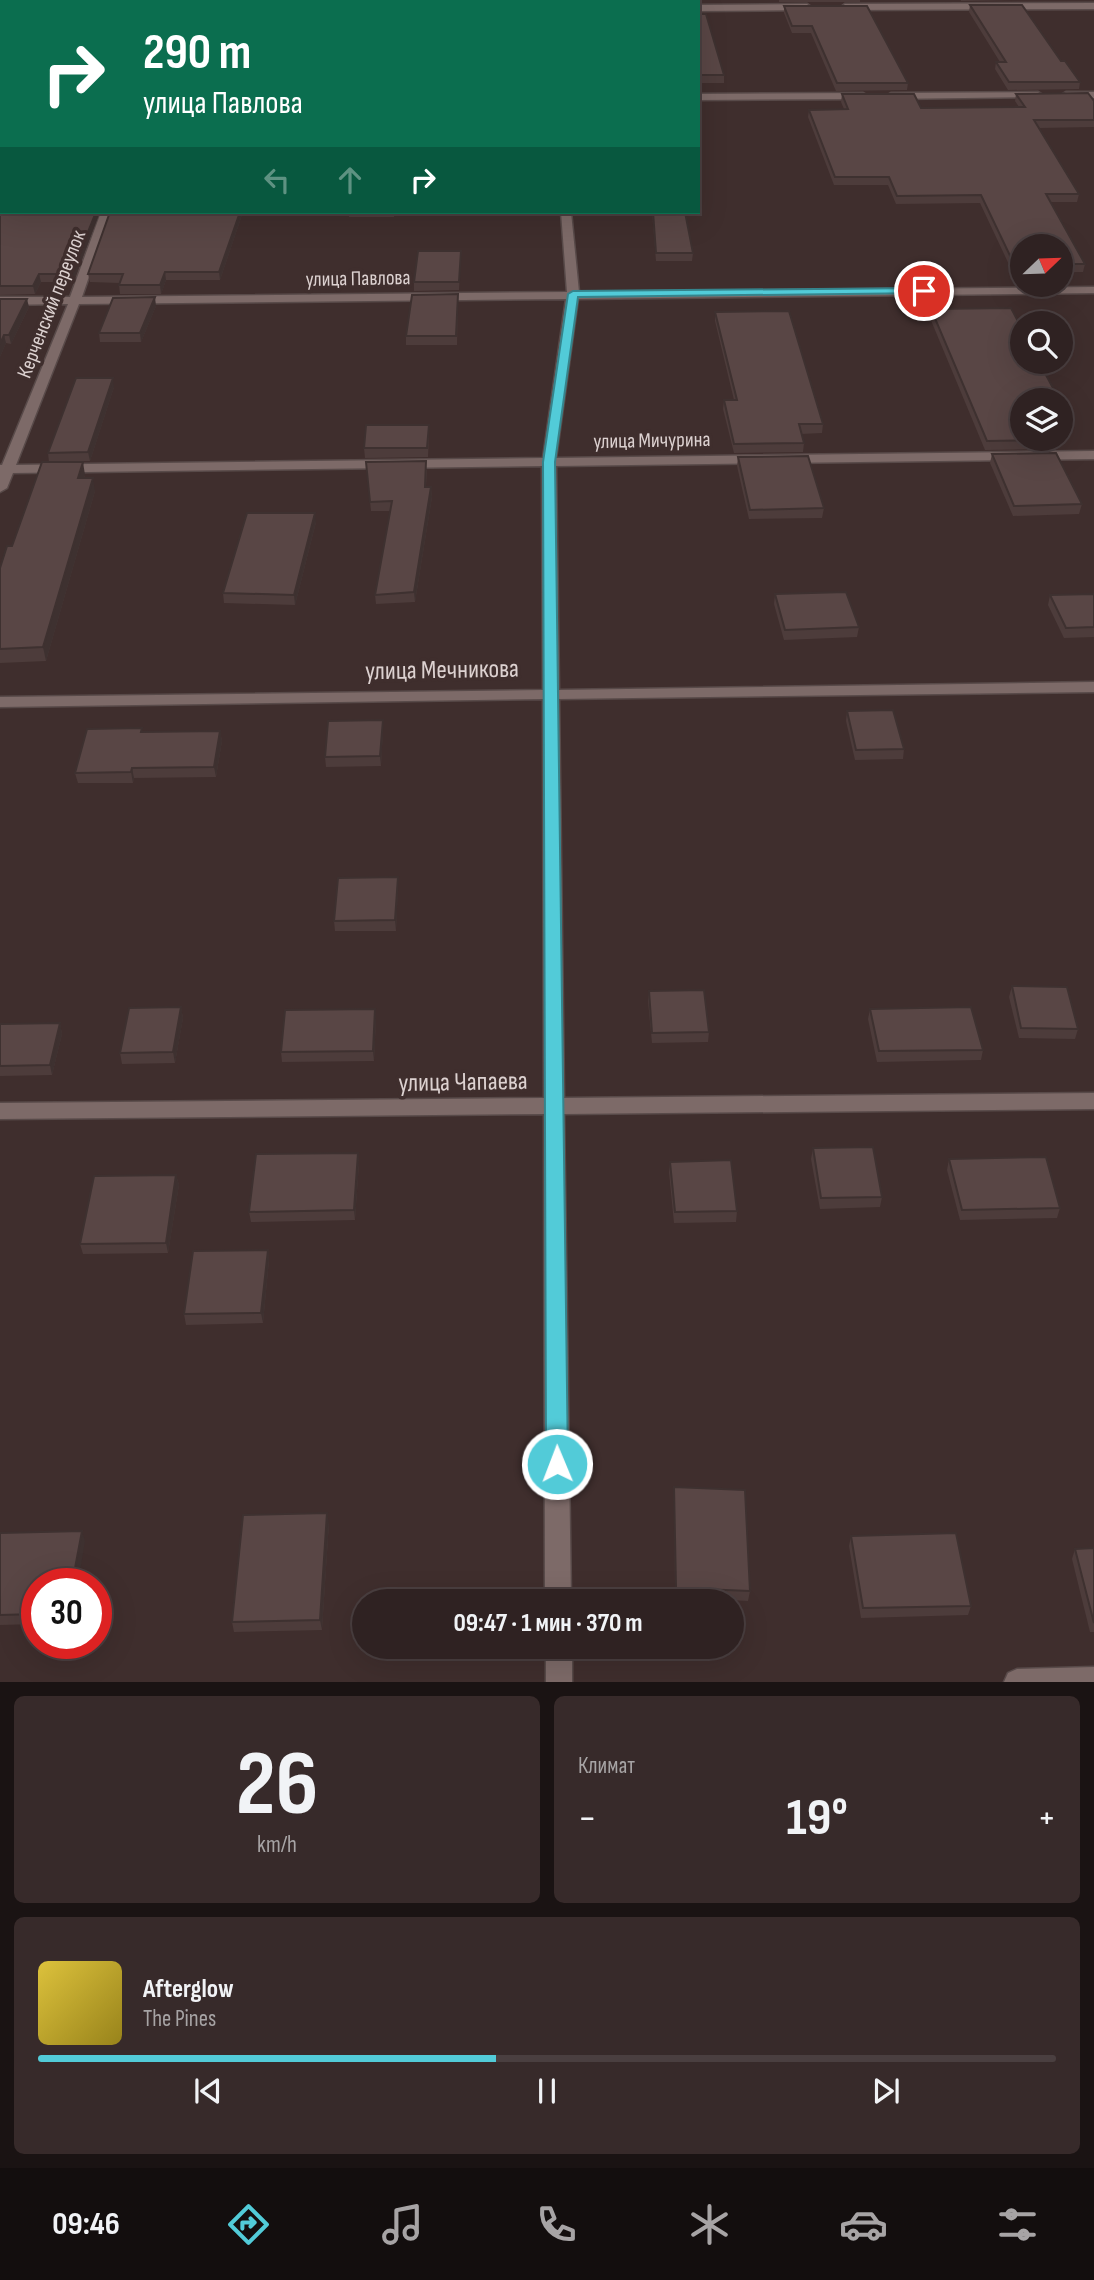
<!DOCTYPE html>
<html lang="ru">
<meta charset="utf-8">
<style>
:root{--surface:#2f2222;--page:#372a2a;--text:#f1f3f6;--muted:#a7a4a5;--line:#4a3f40;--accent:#52cbd8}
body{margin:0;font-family:"Sofia Sans Condensed",sans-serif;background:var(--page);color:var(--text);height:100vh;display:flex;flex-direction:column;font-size:26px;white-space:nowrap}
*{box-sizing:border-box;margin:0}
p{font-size:23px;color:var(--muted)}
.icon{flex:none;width:38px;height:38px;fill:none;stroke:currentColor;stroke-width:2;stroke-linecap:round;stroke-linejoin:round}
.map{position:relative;height:1682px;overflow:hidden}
.details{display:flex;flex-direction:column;gap:14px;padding:14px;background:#1a1313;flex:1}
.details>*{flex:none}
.guide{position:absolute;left:0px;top:0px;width:700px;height:214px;box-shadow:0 7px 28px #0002,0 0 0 2px var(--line);background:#0b6e4f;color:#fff;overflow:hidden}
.needle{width:46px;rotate:67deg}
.tools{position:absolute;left:1010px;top:234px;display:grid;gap:14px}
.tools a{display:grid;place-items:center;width:63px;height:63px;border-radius:50%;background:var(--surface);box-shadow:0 7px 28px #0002,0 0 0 2px var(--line);font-size:35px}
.speed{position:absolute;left:21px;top:1568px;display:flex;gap:14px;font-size:35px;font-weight:700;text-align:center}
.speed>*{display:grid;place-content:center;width:91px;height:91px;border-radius:50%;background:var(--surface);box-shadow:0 7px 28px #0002,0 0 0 2px var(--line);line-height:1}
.speed .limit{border:10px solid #d22;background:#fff;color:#111}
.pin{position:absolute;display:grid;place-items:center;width:60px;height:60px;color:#fff;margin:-30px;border:4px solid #fff;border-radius:50%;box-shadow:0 2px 7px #0007}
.me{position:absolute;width:77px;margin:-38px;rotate:359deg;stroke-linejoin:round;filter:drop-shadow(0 0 5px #0008)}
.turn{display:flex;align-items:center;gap:24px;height:147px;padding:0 28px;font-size:32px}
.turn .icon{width:91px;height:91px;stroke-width:2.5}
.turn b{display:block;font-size:49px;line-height:60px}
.lanes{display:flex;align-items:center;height:66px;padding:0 28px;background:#0003;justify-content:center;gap:35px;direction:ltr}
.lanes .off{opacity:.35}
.big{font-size:52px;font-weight:700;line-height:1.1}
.details .widget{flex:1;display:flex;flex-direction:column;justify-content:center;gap:10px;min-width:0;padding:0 24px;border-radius:10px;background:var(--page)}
.details .dial{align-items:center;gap:0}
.dial b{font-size:91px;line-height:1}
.song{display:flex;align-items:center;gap:21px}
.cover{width:84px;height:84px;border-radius:10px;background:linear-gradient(135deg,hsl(50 70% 55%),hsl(50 70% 35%))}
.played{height:7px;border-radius:4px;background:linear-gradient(90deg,var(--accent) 45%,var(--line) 45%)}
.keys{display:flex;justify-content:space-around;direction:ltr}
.heat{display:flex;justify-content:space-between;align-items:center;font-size:38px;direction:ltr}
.details .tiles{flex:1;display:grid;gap:14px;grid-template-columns:1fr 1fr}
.widget:last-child{grid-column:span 2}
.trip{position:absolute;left:352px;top:1589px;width:392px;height:70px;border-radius:35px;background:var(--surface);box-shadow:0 7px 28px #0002,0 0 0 2px var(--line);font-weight:700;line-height:70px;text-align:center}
.tab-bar{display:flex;height:112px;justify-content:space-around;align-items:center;background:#130e0e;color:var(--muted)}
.tab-bar .icon{width:49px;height:49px}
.tab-bar .on{color:var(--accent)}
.tab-bar b{font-size:32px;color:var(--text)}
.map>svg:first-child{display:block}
</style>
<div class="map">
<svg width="1094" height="1682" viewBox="0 0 1094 1682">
<rect width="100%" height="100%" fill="#3f2e2d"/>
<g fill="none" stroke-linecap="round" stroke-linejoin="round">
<g stroke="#584a49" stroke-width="3">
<g id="minor">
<rect x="471" y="0" width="8" height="2"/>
<polygon points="1094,3 1094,9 845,10 841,7 845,4"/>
<polygon points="698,5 807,4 811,7 807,10 698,11"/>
<rect x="0" y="9" width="2" height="6"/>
<polygon points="1038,92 1043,95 1041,97 891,99 886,96 891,93"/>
<polygon points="1066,92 1094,92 1094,98 1063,97 1061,95"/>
<polygon points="698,94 863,93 868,96 863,99 698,100"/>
<rect x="0" y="185" width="2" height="6"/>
<path d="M 101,212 L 111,212 L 82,297 L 567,292 L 561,212 L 571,212 L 579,292 L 1094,287 L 1094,293 L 578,299 L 556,458 L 1094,451 L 1094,459 L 556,466 L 559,690 L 1094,682 L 1094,692 L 559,699 L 564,1098 L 1094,1093 L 1094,1109 L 564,1114 L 571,1601 L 545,1601 L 544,1114 L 0,1119 L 0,1103 L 544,1098 L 543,699 L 0,707 L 0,697 L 543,690 L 542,466 L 13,473 L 7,488 L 0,492 L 0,465 L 2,465 L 68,304 L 0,305 L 0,297 L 70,297 ZM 566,299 L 543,458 L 16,465 L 79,304 Z"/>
<rect x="546" y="1647" width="26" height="35"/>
<polygon points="1094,1667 1094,1682 1004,1682 1008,1673 1017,1669"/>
</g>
</g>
<use href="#minor" fill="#7d6a68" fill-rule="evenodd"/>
</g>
<g fill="#4d3c3b">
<polygon points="0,0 44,0 43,1 0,2"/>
<polygon points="164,0 237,0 236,2 164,1"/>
<rect x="779" y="0" width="81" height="2"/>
<polygon points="961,0 1013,0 961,1"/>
<polygon points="970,5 1061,61 1080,82 1079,89 1008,90 995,69 996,62 1000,62 969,12"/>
<polygon points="784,6 908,83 907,90 836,91 811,33 792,33 784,13"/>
<polygon points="698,14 724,75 724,83 698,83"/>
<polygon points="2,50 2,124 0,124 0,53"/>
<polygon points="842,94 921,108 1019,107 1015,101 1016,94 1094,101 1094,127 1039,128 1079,194 1077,202 1050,202 1085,264 1083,272 1060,272 1060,247 1022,247 1022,273 1013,273 980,203 896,204 888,185 834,185 808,117 809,110 844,109 841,102"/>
<polygon points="0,193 100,212 73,282 41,282 35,294 0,295"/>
<polygon points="110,212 243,212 220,280 166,280 161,294 120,294 119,285 120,283 90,282 88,274"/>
<polygon points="349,212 395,212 394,217 349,217"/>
<polygon points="652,212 685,212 693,253 692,261 656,261"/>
<polygon points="461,251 459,290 414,291 414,282"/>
<polygon points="458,294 457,345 406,345 406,336"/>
<polygon points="0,299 29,307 11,344 6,343 0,357"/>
<polygon points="156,306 141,342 100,342 99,333"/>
<polygon points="931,309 1022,401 1049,439 1047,449 985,450 930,318"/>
<polygon points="715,312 823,424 822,433 801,434 804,443 803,452 734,453 723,409 724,400 734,400 715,321"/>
<polygon points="114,387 90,461 49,462 48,453"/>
<polygon points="1060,402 1069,418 1067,427 1060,427"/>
<polygon points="429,434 428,457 365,458 364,448"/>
<polygon points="992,454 1082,504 1079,514 1013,516 990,463"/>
<polygon points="738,457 824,508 822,518 749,519 737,466"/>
<polygon points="366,462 427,470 426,487 431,487 432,497 415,602 376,604 375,595 390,511 371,511"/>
<polygon points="85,475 84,478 95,491 46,661 0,663 0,568 12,546"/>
<polygon points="316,522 295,605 224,603 223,593"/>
<polygon points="775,594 859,627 857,637 784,640 774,604"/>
<polygon points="1094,594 1094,637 1064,638 1048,605 1050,595"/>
<polygon points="847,711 904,749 903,759 855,760 846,721"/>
<polygon points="383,720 383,731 381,766 326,767 325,757"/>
<polygon points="220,731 222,741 216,777 134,778 133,783 78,783 75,773 142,732"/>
<polygon points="398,877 398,887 396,931 335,931 334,921"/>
<polygon points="1012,986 1078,1029 1075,1039 1019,1038 1009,997"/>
<polygon points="649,991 709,1032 708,1042 652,1043 648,1001"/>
<polygon points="181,1007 183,1018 175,1063 122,1064 120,1053"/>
<polygon points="870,1009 983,1050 981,1060 877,1062 868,1019"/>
<polygon points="376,1019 374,1061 282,1062 281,1052"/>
<polygon points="60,1023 62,1034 52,1075 0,1076 0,1024"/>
<polygon points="813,1148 882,1197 880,1207 820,1209 811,1159"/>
<polygon points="358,1153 359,1163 355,1220 251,1222 249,1212"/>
<polygon points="949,1159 1060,1208 1057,1218 960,1220 947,1170"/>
<polygon points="670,1162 737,1211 736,1222 674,1223 669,1172"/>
<polygon points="176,1175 179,1185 168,1253 83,1254 80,1244"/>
<polygon points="268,1250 269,1260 263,1323 186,1325 184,1314"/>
<polygon points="674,1487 750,1591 748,1601 675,1597"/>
<polygon points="329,1523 322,1630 234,1632 232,1622"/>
<polygon points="0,1533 85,1541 37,1584 37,1624 0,1625"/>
<polygon points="851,1536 971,1606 968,1615 861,1618 849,1546"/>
<polygon points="1094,1548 1094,1632 1090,1632 1072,1559 1075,1549"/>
</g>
<g fill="#3e3130">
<polygon points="96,212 100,212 73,282 71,274"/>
<polygon points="240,212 243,212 220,280 219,272"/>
<polygon points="165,272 166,280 161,294 160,285"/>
<polygon points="39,274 41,282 35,294 33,286"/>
<polygon points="155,297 156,306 141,342 140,333"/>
<polygon points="27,299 29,307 11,344 9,335"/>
<polygon points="4,335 6,343 0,357 0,344"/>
<polygon points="113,378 114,387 90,461 88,452"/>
<polygon points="83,462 85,475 80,491 78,478"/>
<polygon points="93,478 95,491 46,661 43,647"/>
<polygon points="431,487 432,497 415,602 414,592"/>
<polygon points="315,513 316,522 295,605 294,595"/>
<polygon points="383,720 383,731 381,766 380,756"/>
<polygon points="220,731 222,741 216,777 214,767"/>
<polygon points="132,768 134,778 133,783 131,772"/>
<polygon points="398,877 398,887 396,931 395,920"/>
<polygon points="181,1007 183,1018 175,1063 173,1052"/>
<polygon points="375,1009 376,1019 374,1061 373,1051"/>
<polygon points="60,1023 62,1034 52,1075 50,1065"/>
<polygon points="358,1153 359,1163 355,1220 354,1210"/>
<polygon points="176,1175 179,1185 168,1253 166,1243"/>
<polygon points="268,1250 269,1260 263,1323 261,1313"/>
<polygon points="327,1513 329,1523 322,1630 320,1620"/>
<polygon points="82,1531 85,1541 78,1584 72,1584"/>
</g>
<g fill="#594645" stroke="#3e3130" stroke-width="2">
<rect x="186" y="0" width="48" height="2"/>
<rect x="335" y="0" width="102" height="2"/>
<polygon points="629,0 695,0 695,2 630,2"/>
<polygon points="970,5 1022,5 1061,61 1065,61 1080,82 1009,82 996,62 1006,62"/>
<polygon points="784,6 867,6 908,83 837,83 812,26 792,26"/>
<polygon points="698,14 706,14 724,75 698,75"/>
<polygon points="2,50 2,110 0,110 0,91 1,91 1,82 0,82 0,53"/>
<polygon points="1088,93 1094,101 1094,120 1034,120 1079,194 1046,194 1085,264 1060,264 1060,247 1022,247 1022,264 1014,264 981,195 897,196 889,177 835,177 809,110 848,109 842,94 914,94 921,108 1025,107 1016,94"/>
<polygon points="0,193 2,193 2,212 96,212 71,274 39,274 33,286 0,286"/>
<polygon points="110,212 240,212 219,272 165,272 160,285 119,285 123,274 88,274"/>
<polygon points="653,212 685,212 693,253 656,253"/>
<polygon points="418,251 461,251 459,282 414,282"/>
<polygon points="458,294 456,336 406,336 412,295"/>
<polygon points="155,297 140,333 99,333 113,298"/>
<polygon points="0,299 27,299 9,335 4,335 0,344"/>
<polygon points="1011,308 1022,329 1022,362 1039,362 1060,401 1022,401 1022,439 1049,440 987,441 931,309"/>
<polygon points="789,311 823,424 799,424 804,443 734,444 724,400 737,400 715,312"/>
<polygon points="76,378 113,378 88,452 48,453"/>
<polygon points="1060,402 1069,418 1060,418"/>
<polygon points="366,425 429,425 427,448 364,448"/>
<polygon points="1056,453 1082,504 1014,506 992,454"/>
<polygon points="808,456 824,508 750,510 738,457"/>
<polygon points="426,461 425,487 431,487 414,592 375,595 392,501 370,502 366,462"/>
<polygon points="42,462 83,462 78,478 93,478 43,647 0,649 0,568 7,546 12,546"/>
<polygon points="247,513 315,513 294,595 223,593"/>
<polygon points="846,592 859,627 785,630 775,594"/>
<polygon points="1094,594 1094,627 1066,628 1050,595"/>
<polygon points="893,710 904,749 856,750 847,711"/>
<polygon points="383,720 380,756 325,757 328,721"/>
<polygon points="142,728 141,732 220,731 214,767 132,768 131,772 75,773 87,729"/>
<polygon points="398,877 395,920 334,921 338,878"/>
<polygon points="1012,986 1067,987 1078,1029 1021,1028"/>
<polygon points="704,990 709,1032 652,1033 649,991"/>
<polygon points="181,1007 173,1052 120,1053 129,1008"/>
<polygon points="971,1007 983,1050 879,1051 870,1009"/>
<polygon points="375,1009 373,1051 281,1052 285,1010"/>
<polygon points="60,1023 50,1065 0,1066 0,1024"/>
<polygon points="873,1147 882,1197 821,1198 813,1148"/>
<polygon points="358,1153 354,1210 249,1212 256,1154"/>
<polygon points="1046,1157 1060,1208 962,1210 949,1159"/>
<polygon points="731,1160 737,1211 675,1212 670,1162"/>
<polygon points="176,1175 166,1243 80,1244 94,1176"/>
<polygon points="268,1250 261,1313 184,1314 193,1251"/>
<polygon points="674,1487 745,1490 750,1591 676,1588"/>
<polygon points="327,1513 320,1620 232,1622 243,1515"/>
<polygon points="82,1531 72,1584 37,1584 37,1614 0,1615 0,1533"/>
<polygon points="956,1533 971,1606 863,1608 851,1536"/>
<polygon points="1094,1548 1094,1623 1075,1549"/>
</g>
<polygon fill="#52cbd8" stroke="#35848c" stroke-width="2" points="924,288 929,291 928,293 578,297 555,462 568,1464 565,1471 557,1474 549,1471 546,1464 543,462 568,294 573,291"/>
<g text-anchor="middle" stroke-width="7" stroke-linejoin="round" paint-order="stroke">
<g font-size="21" fill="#dcd1d0" stroke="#3f2e2d">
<text transform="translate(358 278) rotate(-1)" y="7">улица Павлова</text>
<text transform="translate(51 304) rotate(-69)" y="7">Керченский переулок</text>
<text transform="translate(652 440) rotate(-1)" y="7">улица Мичурина</text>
</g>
<g font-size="26" fill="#dcd1d0" stroke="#3f2e2d">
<text transform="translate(442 669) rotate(-1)" y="9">улица Мечникова</text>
<text transform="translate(463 1081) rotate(-1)" y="9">улица Чапаева</text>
</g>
</g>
</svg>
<div class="tools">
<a><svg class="needle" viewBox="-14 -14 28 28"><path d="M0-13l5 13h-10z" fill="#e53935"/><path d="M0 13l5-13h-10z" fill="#a7a4a5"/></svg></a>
<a><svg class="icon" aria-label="search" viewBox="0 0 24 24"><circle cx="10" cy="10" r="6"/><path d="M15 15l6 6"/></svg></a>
<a><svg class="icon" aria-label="layers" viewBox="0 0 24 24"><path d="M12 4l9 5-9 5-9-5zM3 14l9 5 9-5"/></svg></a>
</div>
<div class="speed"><div class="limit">30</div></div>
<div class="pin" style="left:924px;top:291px;background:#d93025"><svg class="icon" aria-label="arrive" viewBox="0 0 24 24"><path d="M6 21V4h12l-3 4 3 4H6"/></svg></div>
<svg class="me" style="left:557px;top:1464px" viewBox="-20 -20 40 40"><circle r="17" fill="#52cbd8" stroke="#fff" stroke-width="3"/><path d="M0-11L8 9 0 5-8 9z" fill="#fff"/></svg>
<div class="trip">09:47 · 1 мин · 370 m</div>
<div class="guide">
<div class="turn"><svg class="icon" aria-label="right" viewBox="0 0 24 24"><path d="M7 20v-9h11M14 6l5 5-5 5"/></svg><div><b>290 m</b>улица Павлова</div></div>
<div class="lanes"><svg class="icon off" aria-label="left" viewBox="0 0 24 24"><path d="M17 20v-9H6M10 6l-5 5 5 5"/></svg><svg class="icon off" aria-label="ahead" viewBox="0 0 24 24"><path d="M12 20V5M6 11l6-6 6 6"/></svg><svg class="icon" aria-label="right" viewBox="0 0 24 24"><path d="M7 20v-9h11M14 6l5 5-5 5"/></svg></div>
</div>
</div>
<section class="details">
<div class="tiles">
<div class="widget dial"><b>26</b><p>km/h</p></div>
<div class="widget"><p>Климат</p>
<div class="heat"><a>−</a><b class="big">19°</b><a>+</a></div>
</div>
<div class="widget">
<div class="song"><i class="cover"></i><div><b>Afterglow</b><p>The Pines</p></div></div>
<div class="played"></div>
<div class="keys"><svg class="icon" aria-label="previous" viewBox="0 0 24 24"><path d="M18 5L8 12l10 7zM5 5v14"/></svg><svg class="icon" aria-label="pause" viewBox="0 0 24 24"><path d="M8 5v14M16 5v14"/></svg><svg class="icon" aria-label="next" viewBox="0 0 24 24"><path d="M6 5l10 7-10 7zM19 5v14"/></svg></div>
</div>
</div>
</section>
<nav class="tab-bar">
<b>09:46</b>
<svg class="icon on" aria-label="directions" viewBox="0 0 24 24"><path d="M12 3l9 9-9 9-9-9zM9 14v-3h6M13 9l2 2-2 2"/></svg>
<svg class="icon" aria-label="music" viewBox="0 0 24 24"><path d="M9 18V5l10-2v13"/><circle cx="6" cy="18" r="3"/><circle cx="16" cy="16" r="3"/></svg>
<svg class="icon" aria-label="phone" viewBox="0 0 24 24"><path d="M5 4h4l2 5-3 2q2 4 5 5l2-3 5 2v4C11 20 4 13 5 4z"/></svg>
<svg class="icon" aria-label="climate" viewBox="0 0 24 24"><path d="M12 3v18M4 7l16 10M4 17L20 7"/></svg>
<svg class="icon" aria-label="car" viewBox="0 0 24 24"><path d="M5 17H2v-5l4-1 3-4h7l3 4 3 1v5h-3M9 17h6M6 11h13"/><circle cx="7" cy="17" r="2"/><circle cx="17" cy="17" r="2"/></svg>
<svg class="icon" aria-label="filters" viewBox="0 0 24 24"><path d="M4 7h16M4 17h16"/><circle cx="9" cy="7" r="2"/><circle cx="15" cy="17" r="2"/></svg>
</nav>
